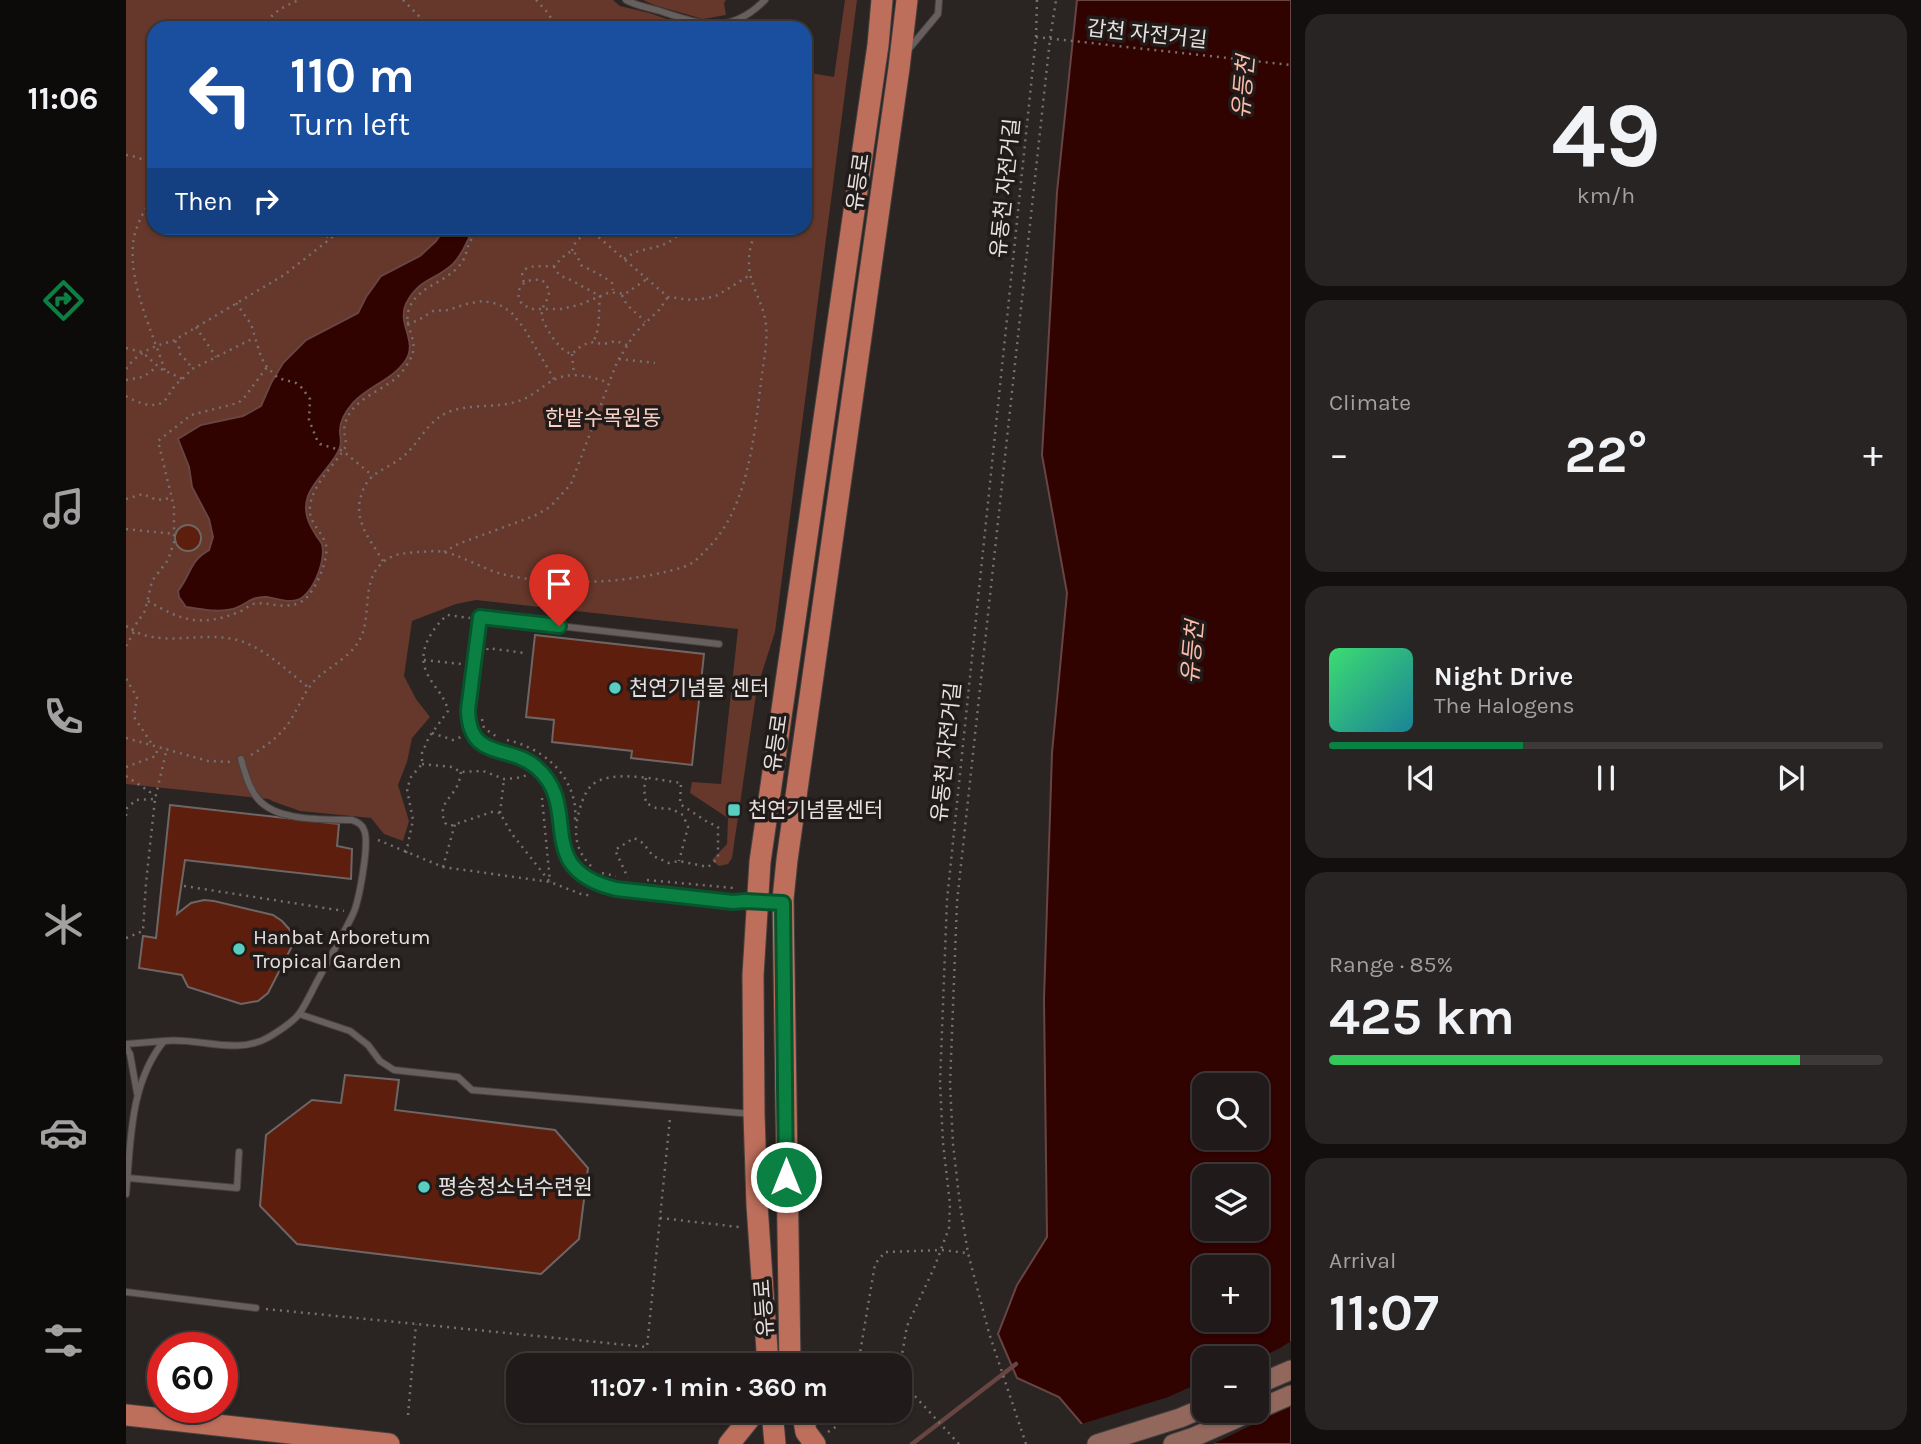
<!DOCTYPE html>
<meta charset="utf-8">
<style>
:root{--surface:#201b1a;--page:#282423;--text:#f1f3f6;--muted:#a2a1a2;--line:#3d3939;--accent:#0b8043}
body{margin:0;font-family:Karla,"Noto Sans KR",sans-serif;background:var(--page);color:var(--text);height:100vh;display:flex;flex-direction:column;font-size:26px;white-space:nowrap}
*{box-sizing:border-box;margin:0}
p{font-size:23px;color:var(--muted)}
.icon{flex:none;width:38px;height:38px;fill:none;stroke:currentColor;stroke-width:2;stroke-linecap:round;stroke-linejoin:round}
.map{position:relative;flex:1;overflow:hidden}
.sheet{display:flex;flex-direction:column;gap:14px;padding:14px;background:#120f0e;width:630px}
.sheet>*{flex:none}
.hud{position:absolute;left:21px;top:21px;width:665px;height:214px;border-radius:21px;box-shadow:0 2px 5px #0004,0 0 0 2px var(--line);background:#1a4fa0;color:#fff;overflow:hidden}
.controls{position:absolute;left:1066px;top:1073px;display:grid;gap:14px}
.controls a{display:grid;place-items:center;width:77px;height:77px;border-radius:14px;background:var(--surface);box-shadow:0 2px 5px #0004,0 0 0 2px var(--line);font-size:35px}
.speed{position:absolute;left:21px;top:1332px;display:flex;gap:14px;font-size:35px;font-weight:700;text-align:center}
.speed>*{display:grid;place-content:center;width:91px;height:91px;border-radius:50%;background:var(--surface);box-shadow:0 2px 5px #0004,0 0 0 2px var(--line);line-height:1}
.speed .limit{border:10px solid #d22;background:#fff;color:#111}
.pin{position:absolute;display:grid;place-items:center;width:60px;height:60px;color:#fff;margin:-72px -30px;border-radius:50% 50% 50% 0;rotate:-45deg;box-shadow:0 0 7px #0007}
.pin .icon{rotate:45deg}
.me{position:absolute;width:77px;margin:-38px;rotate:0deg;stroke-linejoin:round;filter:drop-shadow(0 0 5px #0008)}
.turn{display:flex;align-items:center;gap:24px;height:147px;padding:0 28px;font-size:32px}
.turn .icon{width:91px;height:91px;stroke-width:2.5}
.turn b{display:block;font-size:49px;line-height:60px}
.then{display:flex;align-items:center;height:66px;padding:0 28px;background:#0003;gap:14px;font-size:26px}
.big{font-size:52px;font-weight:700;line-height:1.1}
.sheet .tile{flex:1;display:flex;flex-direction:column;justify-content:center;gap:10px;min-width:0;padding:0 24px;border-radius:21px;background:var(--page)}
.sheet .dial{align-items:center;gap:0}
.dial b{font-size:91px;line-height:1}
.song{display:flex;align-items:center;gap:21px}
.cover{width:84px;height:84px;border-radius:10px;background:linear-gradient(135deg,hsl(140 70% 55%),hsl(190 70% 35%))}
.played{height:7px;border-radius:4px;background:linear-gradient(90deg,var(--accent) 35%,var(--line) 35%)}
.keys{display:flex;justify-content:space-around;direction:ltr}
.heat{display:flex;justify-content:space-between;align-items:center;font-size:38px;direction:ltr}
.charge{height:10px;border-radius:5px;background:linear-gradient(90deg,#34c759 85%,var(--line) 0)}
.trip{position:absolute;left:380px;top:1353px;width:406px;height:70px;border-radius:21px;background:var(--surface);box-shadow:0 2px 5px #0004,0 0 0 2px var(--line);font-weight:700;line-height:70px;text-align:center}
main{display:flex;flex:1;min-height:0}
.dock{display:flex;flex-direction:column;width:126px;justify-content:space-around;align-items:center;background:#0d0b0a;color:var(--muted)}
.dock .icon{width:49px;height:49px}
.dock .on{color:var(--accent)}
.dock b{font-size:32px;color:var(--text)}
.map>svg:first-child{display:block}
</style>
<main>
<nav class="dock">
<b>11:06</b>
<svg class="icon on" aria-label="directions" viewBox="0 0 24 24"><path d="M12 3l9 9-9 9-9-9zM9 14v-3h6M13 9l2 2-2 2"/></svg>
<svg class="icon" aria-label="music" viewBox="0 0 24 24"><path d="M9 18V5l10-2v13"/><circle cx="6" cy="18" r="3"/><circle cx="16" cy="16" r="3"/></svg>
<svg class="icon" aria-label="phone" viewBox="0 0 24 24"><path d="M5 4h4l2 5-3 2q2 4 5 5l2-3 5 2v4C11 20 4 13 5 4z"/></svg>
<svg class="icon" aria-label="climate" viewBox="0 0 24 24"><path d="M12 3v18M4 7l16 10M4 17L20 7"/></svg>
<svg class="icon" aria-label="car" viewBox="0 0 24 24"><path d="M5 17H2v-5l4-1 3-4h7l3 4 3 1v5h-3M9 17h6M6 11h13"/><circle cx="7" cy="17" r="2"/><circle cx="17" cy="17" r="2"/></svg>
<svg class="icon" aria-label="filters" viewBox="0 0 24 24"><path d="M4 7h16M4 17h16"/><circle cx="9" cy="7" r="2"/><circle cx="15" cy="17" r="2"/></svg>
</nav>
<div class="map">
<svg width="1165" height="1444" viewBox="0 0 1165 1444">
<rect width="100%" height="100%" fill="#2a2422"/>
<g fill="#66372b">
<polygon points="0,0 487,0 494,6 523,13 550,22 524,25 533,28 28,28 28,228 679,228 679,72 708,77 719,0 731,0 649,632 631,688 606,858 602,864 593,866 586,860 601,844 602,818 564,793 566,782 595,784 612,629 350,600 330,604 286,621 278,676 290,699 304,717 286,738 281,762 272,785 283,821 277,841 258,834 245,818 174,811 146,801 143,799 0,784"/>
<polygon points="517,0 600,0 598,3 600,15 577,19 528,5"/>
</g>
<g fill="#300200" stroke="#674543" stroke-width="2" fill-rule="evenodd">
<path d="M 951,0 L 1165,0 L 1165,1444 L 973,1444 L 933,1397 L 891,1378 L 872,1334 L 891,1285 L 921,1237 L 918,999 L 926,753 L 941,593 L 916,455 L 931,192 ZM 1078,1085 L 1130,1085 L 1130,1138 L 1078,1138 ZM 1078,1176 L 1130,1176 L 1130,1228 L 1078,1228 ZM 1078,1267 L 1130,1267 L 1130,1320 L 1078,1320 ZM 1078,1358 L 1130,1358 L 1130,1410 L 1078,1410 Z"/>
<path d="M 319,228 L 348,228 C 341,240 338,253 327,264 C 309,281 293,278 280,304 C 271,324 292,341 280,360 C 267,380 242,386 227,403 C 220,411 214,421 214,431 C 214,436 216,443 214,447 C 210,462 188,479 182,496 C 177,511 182,523 190,535 C 191,537 195,542 196,544 C 200,560 189,587 177,597 C 167,605 153,599 141,597 C 125,596 120,605 107,609 C 91,613 76,609 60,607 L 53,597 L 52,591 C 65,575 63,561 83,550 L 87,537 L 83,519 L 66,487 L 63,467 L 52,439 L 75,425 L 117,416 L 135,406 L 145,383 L 157,363 L 180,340 L 232,313 L 240,297 L 255,276 L 294,256 L 310,241 Z"/>
</g>
<polygon fill="#2a2422" points="1165,1341 1165,1406 1087,1444 968,1444 952,1425 1042,1397 1078,1381 1078,1410 1130,1410 1131,1359 1154,1348"/>
<g fill="none" stroke-linecap="round" stroke-linejoin="round">
<polyline stroke="#674543" stroke-width="4.5" points="786,1444 890,1364"/>
</g>
<g fill="#5e1e0d" stroke="#6d6664" stroke-width="2">
<circle cx="62" cy="538" r="13"/>
<polygon points="409,635 578,654 566,765 505,758 506,751 426,742 428,720 400,717"/>
<polygon points="44,805 213,824 211,846 226,849 225,879 59,860 51,914 65,903 78,900 88,901 147,915 156,921 164,930 165,948 142,993 132,1001 115,1004 62,987 56,975 13,968 17,936 30,938"/>
<polygon points="219,1075 273,1080 269,1110 429,1130 462,1168 453,1239 415,1274 171,1244 134,1206 140,1135 186,1100 215,1103"/>
</g>
<g fill="none" stroke-linecap="round" stroke-linejoin="round">
<g stroke="#46403f" stroke-width="8">
<g id="lane">
<path d="M 500,0 C 511,6 524,8 537,12 C 579,26 605,34 639,0"/>
<polyline points="782,50 812,14 813,0"/>
<path d="M 593,644 L 354,617 L 342,710 C 344,762 386,743 413,770 C 440,796 427,821 438,850 C 444,865 456,878 471,884 C 487,891 507,891 524,893 C 550,896 577,900 604,902 C 609,902 614,901 620,901 C 631,901 641,902 652,903"/>
<polyline points="173,1014 224,1031 242,1045 254,1061 268,1070 332,1077 346,1090 626,1114"/>
<polyline points="0,1044 38,1041"/>
<polyline points="0,1047 4,1054 11,1093"/>
<polyline points="2,1178 111,1188 113,1152"/>
<path d="M 0,1194 C 5,1143 3,1084 38,1041 C 73,1037 111,1056 143,1037 C 153,1031 166,1023 173,1014 C 181,1003 187,988 194,976 C 205,955 217,935 227,914 C 233,901 244,842 238,830 C 236,824 231,822 226,820 C 199,819 151,822 132,799 C 123,788 119,773 115,759"/>
<polyline points="0,1292 130,1308"/>
</g>
</g>
<g stroke="#46403f" stroke-width="21">
<g id="secondary">
<polyline points="1130,1385 1165,1370"/>
<polyline points="1130,1410 1165,1395"/>
<polyline points="971,1444 1054,1418 1078,1408"/>
<polyline points="1047,1444 1068,1437 1129,1410"/>
</g>
</g>
<g stroke="#46403f" stroke-width="23">
<g id="primary">
<polyline points="642,1365 631,1205 628,1114 627,975 634,862 752,45 756,0"/>
<polyline points="664,1365 657,899 661,860 773,68 781,0"/>
<polyline points="646,1410 649,1444"/>
<polyline points="676,1410 680,1432 689,1444"/>
<polyline points="0,1415 263,1444"/>
<polyline points="603,1444 624,1418 625,1410"/>
</g>
</g>
<g stroke="#76716f" stroke-width="2.5" stroke-dasharray="2 5" stroke-linecap="butt">
<polyline points="277,0 305,28"/>
<polyline points="410,0 422,13 431,28"/>
<path d="M 137,28 C 145,13 158,6 173,0"/>
<polyline points="910,37 1165,65"/>
<polyline points="0,155 11,157 28,165"/>
<path d="M 28,196 C 18,210 8,228 7,245 C 3,285 27,333 39,371"/>
<polyline points="181,228 205,238"/>
<polyline points="462,228 542,297 566,300 582,298 592,295 624,275"/>
<path d="M 446,251 C 451,234 459,239 463,229"/>
<path d="M 498,259 C 521,242 537,255 558,228"/>
<path d="M 428,266 C 430,272 434,277 441,278 L 474,296 C 472,312 475,328 467,342"/>
<path d="M 398,282 C 389,262 416,267 428,266 L 440,254 L 446,251 L 451,255 L 455,265 L 478,277 L 486,283 L 487,290"/>
<path d="M 496,295 C 501,309 510,311 519,322"/>
<polyline points="110,303 125,324 135,357 141,367 152,378 170,383 176,388 184,399 183,420 191,440 194,444 217,451 247,476"/>
<polyline points="281,323 291,321 307,311 322,310 340,304 357,301 372,304 385,312 398,328 428,379"/>
<polyline points="70,327 90,357"/>
<polyline points="49,341 53,346 53,353 63,363 64,370"/>
<path d="M 501,345 L 490,341 L 478,344 L 464,342 L 455,346 L 446,354 C 433,351 421,330 416,318 C 413,301 433,297 416,280 C 402,278 390,284 393,299 L 396,304 L 405,309 L 435,309 L 453,305 L 484,292 L 499,294 L 521,279"/>
<polyline points="0,348 16,352 35,369 57,379"/>
<polyline points="446,354 448,375"/>
<polyline points="493,359 529,363"/>
<path d="M 0,369 C 12,352 27,346 47,341 L 158,275 L 218,228"/>
<polyline points="0,380 17,377 31,367"/>
<path d="M 0,396 C 10,402 28,410 38,401 C 43,397 44,391 48,387 C 53,380 60,378 64,370 L 128,338"/>
<polyline points="0,499 17,494 31,500 45,498"/>
<polyline points="0,529 48,534"/>
<polyline points="318,552 332,544 408,516 424,507 445,484 491,362 509,333 533,310 542,297"/>
<path d="M 257,561 C 244,539 226,520 236,493 C 238,486 242,480 248,475 C 259,467 273,462 283,451 C 296,437 305,418 325,411 C 345,404 369,408 389,402 C 402,399 411,391 421,384 C 440,370 462,375 483,383"/>
<path d="M 22,601 C 56,621 75,627 113,612 C 118,610 122,606 127,604 C 139,601 153,608 165,605 C 169,605 176,602 179,599 C 190,590 203,558 200,545 C 196,530 182,524 184,506 C 187,483 209,465 220,446 C 220,438 217,432 219,424 C 225,400 252,393 270,378 C 275,374 280,367 283,361 C 296,341 276,328 283,309 C 291,287 316,284 331,268 C 342,257 339,250 345,240 C 348,235 352,231 356,228"/>
<path d="M 0,626 C 33,650 74,630 111,640 C 138,647 161,671 183,688"/>
<polyline points="6,630 19,611 26,581 42,560 48,542 48,507 32,441 65,415 112,403 118,398 141,367"/>
<polyline points="0,646 8,632"/>
<polyline points="361,650 362,648 398,653"/>
<polyline points="298,660 336,664"/>
<polyline points="0,679 11,697 8,717 26,744"/>
<polyline points="356,719 358,728 371,737"/>
<polyline points="306,733 327,740 335,737"/>
<polyline points="0,738 82,761 105,762"/>
<path d="M 381,740 C 412,747 441,768 448,801 C 450,808 449,817 449,824"/>
<path d="M 125,755 C 142,745 157,734 167,716 C 174,704 179,691 189,680 C 206,664 229,656 237,632 C 245,606 235,572 265,557 C 273,553 282,553 291,552 C 299,552 309,550 317,552 C 336,555 356,569 376,574 C 425,586 490,584 539,572 C 547,570 557,568 564,564 C 570,561 575,555 580,550 C 622,510 628,437 635,382 C 637,363 642,344 640,325 C 638,303 623,285 623,264 C 622,252 627,239 630,228"/>
<polyline points="296,764 326,767 335,772 357,771 378,779 391,778 402,775"/>
<polyline points="0,767 30,756 32,746"/>
<path d="M 335,772 C 334,776 334,780 332,784 C 326,799 311,803 319,823 L 324,826 L 366,812 L 374,813 L 386,834 L 424,882"/>
<polyline points="0,776 24,792 23,798"/>
<polyline points="520,778 518,789 520,803 530,808 546,809 557,815 562,827 553,861"/>
<polyline points="416,798 424,882"/>
<polyline points="374,813 378,779"/>
<polyline points="0,816 1,808 10,800 29,799 41,748"/>
<polyline points="252,840 317,867 424,882 455,894 467,896"/>
<path d="M 280,853 L 287,820 L 281,789 L 285,777 L 296,764 L 296,753 L 303,737 L 322,711 C 319,695 306,686 300,671 C 291,650 307,628 321,615 L 344,618"/>
<path d="M 465,866 C 451,852 447,835 452,816 C 454,807 458,793 465,786 C 483,768 532,780 555,783 L 554,804 L 580,821 L 592,827 L 592,858 L 582,867 L 553,861 L 543,863 L 527,856 L 517,843 L 508,838 L 489,850 L 502,878"/>
<polyline points="317,867 329,824"/>
<polyline points="476,873 490,876"/>
<polyline points="521,880 608,888"/>
<polyline points="58,886 218,911"/>
<polyline points="0,938 17,931 20,883 29,799"/>
<polyline points="534,1218 613,1227"/>
<polyline points="140,1309 521,1347 544,1118"/>
<polyline points="732,1365 749,1264 759,1252 815,1250 842,1253"/>
<polyline points="282,1415 290,1324"/>
<polyline points="702,1432 717,1422 724,1410"/>
<polyline points="833,1444 787,1394 778,1378 775,1360 781,1326 808,1268 823,1228 824,1204 817,1143 814,1083 821,900 910,37 911,0"/>
<polyline points="900,1444 863,1333 842,1253 834,1205 827,1144 824,1084 831,902 924,39 930,0"/>
</g>
<use href="#lane" stroke="#675f5d" stroke-width="6"/>
<use href="#secondary" stroke="#92675c" stroke-width="19"/>
<use href="#primary" stroke="#bd6f5c" stroke-width="21"/>
</g>
<g fill="none" stroke-linecap="round" stroke-linejoin="round">
<g stroke="#07532c" stroke-width="18">
<path id="route" d="M 433,626 L 354,617 L 342,710 C 343,761 383,744 410,767 C 458,808 404,868 490,889 L 607,902 L 619,901 L 657,903 L 660,1177"/>
</g>
<use href="#route" stroke="#0b8043" stroke-width="12"/>
</g>
<g fill="#58cec0" stroke="#211b19" stroke-width="2.5">
<circle cx="489" cy="688" r="7"/>
<rect x="601" y="803" width="14" height="14" rx="3.5"/>
<circle cx="113" cy="949" r="7"/>
<circle cx="298" cy="1187" r="7"/>
</g>
<g text-anchor="middle" stroke-width="7" stroke-linejoin="round" paint-order="stroke">
<g font-size="21" fill="#e6e1e0" stroke="#211b19">
<text transform="translate(1021 34) rotate(6)" y="7">갑천 자전거길</text>
<text transform="translate(732 182) rotate(-82)" y="7">유등로</text>
<text transform="translate(879 188) rotate(-84)" y="7">유동천 자전거길</text>
<text transform="translate(650 743) rotate(-82)" y="7">유등로</text>
<text transform="translate(820 752) rotate(-84)" y="7">유동천 자전거길</text>
<text transform="translate(638 1308) rotate(-94)" y="7">유등로</text>
</g>
<g font-size="21" fill="#fbd0c5" stroke="#211b19">
<text x="477" y="425">한밭수목원동</text>
</g>
<g font-size="21" fill="#e6e1e0" stroke="#211b19" text-anchor="start">
<text x="503" y="695">천연기념물 센터</text>
<text x="622" y="817">천연기념물센터</text>
<text x="127" y="944">Hanbat Arboretum<tspan x="127" dy="24">Tropical Garden</tspan></text>
<text x="312" y="1194">평송청소년수련원</text>
</g>
<g font-size="23" font-style="italic" fill="#fabbab" stroke="#211b19">
<text transform="translate(1117 87) rotate(-85)" y="8">유등천</text>
<text transform="translate(1066 652) rotate(-85)" y="8">유등천</text>
</g>
</g>
</svg>
<div class="controls">
<a><svg class="icon" aria-label="search" viewBox="0 0 24 24"><circle cx="10" cy="10" r="6"/><path d="M15 15l6 6"/></svg></a>
<a><svg class="icon" aria-label="layers" viewBox="0 0 24 24"><path d="M12 4l9 5-9 5-9-5zM3 14l9 5 9-5"/></svg></a>
<a>+</a>
<a>−</a>
</div>
<div class="speed"><div class="limit">60</div></div>
<div class="pin" style="left:433px;top:626px;background:#d93025"><svg class="icon" aria-label="arrive" viewBox="0 0 24 24"><path d="M6 21V4h12l-3 4 3 4H6"/></svg></div>
<svg class="me" style="left:660px;top:1177px" viewBox="-20 -20 40 40"><circle r="17" fill="#0b8043" stroke="#fff" stroke-width="3"/><path d="M0-11L8 9 0 5-8 9z" fill="#fff"/></svg>
<div class="trip">11:07 · 1 min · 360 m</div>
<div class="hud">
<div class="turn"><svg class="icon" aria-label="left" viewBox="0 0 24 24"><path d="M17 20v-9H6M10 6l-5 5 5 5"/></svg><div><b>110 m</b>Turn left</div></div>
<div class="then">Then<svg class="icon" aria-label="right" viewBox="0 0 24 24"><path d="M7 20v-9h11M14 6l5 5-5 5"/></svg></div>
</div>
</div>
<section class="sheet">
<div class="tile dial"><b>49</b><p>km/h</p></div>
<div class="tile"><p>Climate</p>
<div class="heat"><a>−</a><b class="big">22°</b><a>+</a></div>
</div>
<div class="tile">
<div class="song"><i class="cover"></i><div><b>Night Drive</b><p>The Halogens</p></div></div>
<div class="played"></div>
<div class="keys"><svg class="icon" aria-label="previous" viewBox="0 0 24 24"><path d="M18 5L8 12l10 7zM5 5v14"/></svg><svg class="icon" aria-label="pause" viewBox="0 0 24 24"><path d="M8 5v14M16 5v14"/></svg><svg class="icon" aria-label="next" viewBox="0 0 24 24"><path d="M6 5l10 7-10 7zM19 5v14"/></svg></div>
</div>
<div class="tile"><p>Range · 85%</p><b class="big">425 km</b><div class="charge"></div></div>
<div class="tile"><p>Arrival</p><b class="big">11:07</b></div>
</section>
</main>
